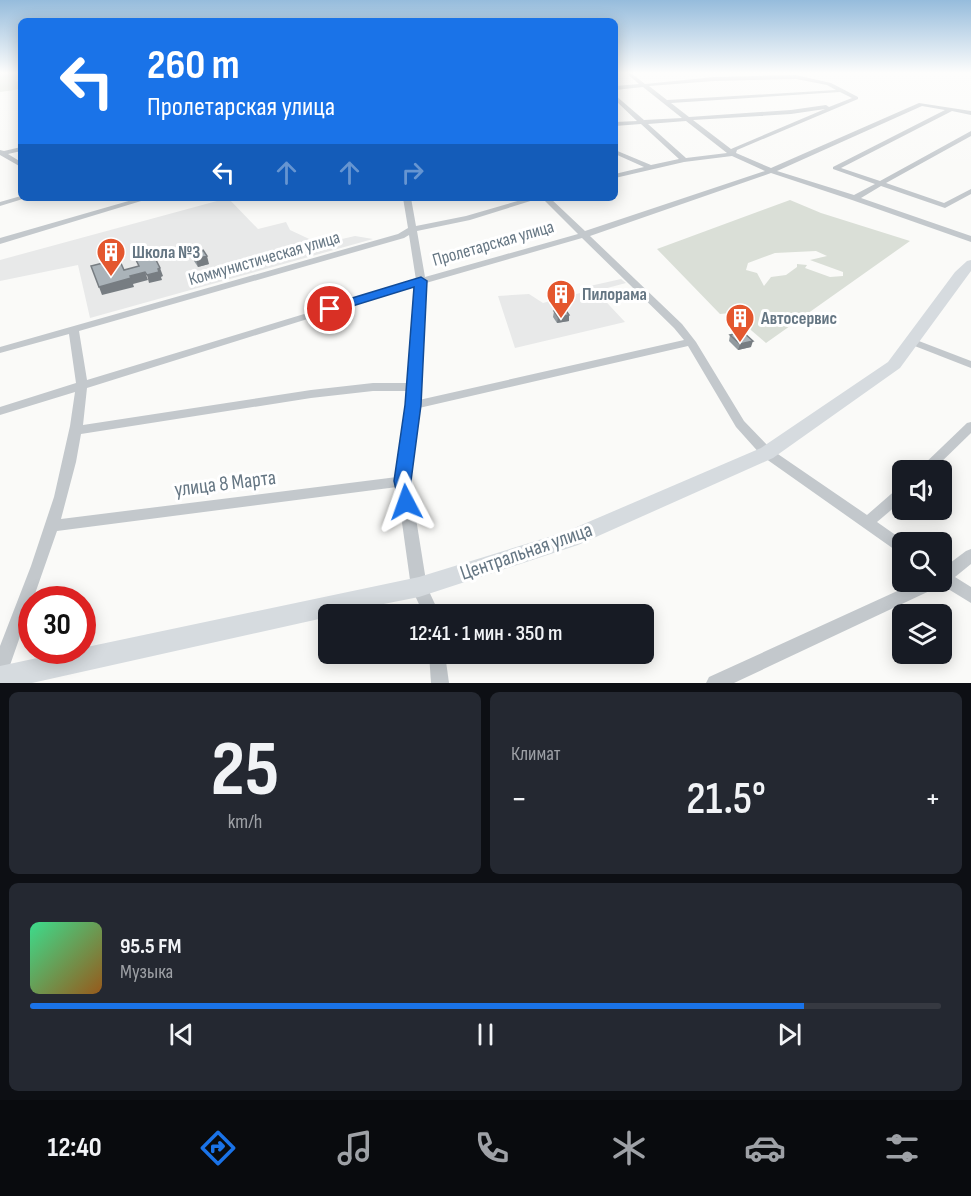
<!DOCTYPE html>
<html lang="ru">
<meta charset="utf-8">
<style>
:root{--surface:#171b24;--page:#242831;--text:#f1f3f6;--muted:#9ea1a6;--line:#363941;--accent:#1a73e8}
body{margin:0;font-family:"Sofia Sans Condensed",sans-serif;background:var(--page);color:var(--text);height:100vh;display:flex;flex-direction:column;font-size:22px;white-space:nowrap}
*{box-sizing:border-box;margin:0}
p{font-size:20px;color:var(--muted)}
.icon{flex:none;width:33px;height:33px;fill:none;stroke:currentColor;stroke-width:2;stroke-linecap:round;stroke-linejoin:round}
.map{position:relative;height:683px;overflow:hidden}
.details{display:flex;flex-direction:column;gap:9px;padding:9px;background:#0d0f14;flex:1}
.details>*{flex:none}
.hud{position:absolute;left:18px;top:18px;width:600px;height:183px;border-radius:9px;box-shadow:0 3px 15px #0003;background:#1a73e8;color:#fff;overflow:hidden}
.tools{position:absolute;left:892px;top:460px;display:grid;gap:12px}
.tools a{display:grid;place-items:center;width:60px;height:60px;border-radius:9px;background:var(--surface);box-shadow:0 3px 15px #0003;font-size:30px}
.speed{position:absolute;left:18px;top:586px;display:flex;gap:12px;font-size:30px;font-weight:700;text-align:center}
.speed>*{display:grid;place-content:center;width:78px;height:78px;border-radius:50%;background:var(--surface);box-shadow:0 3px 15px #0003;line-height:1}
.speed .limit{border:9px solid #d22;background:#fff;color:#111}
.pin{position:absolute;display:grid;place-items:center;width:51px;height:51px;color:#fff;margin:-26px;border:3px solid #fff;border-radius:50%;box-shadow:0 2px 6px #0007}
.me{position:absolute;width:66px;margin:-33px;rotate:356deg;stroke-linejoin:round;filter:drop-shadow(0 0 4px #0008)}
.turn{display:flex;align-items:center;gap:21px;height:126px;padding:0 30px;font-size:27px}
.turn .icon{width:78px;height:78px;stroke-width:2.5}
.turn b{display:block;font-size:42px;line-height:51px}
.lanes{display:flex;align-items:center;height:57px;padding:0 30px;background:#0003;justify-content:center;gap:30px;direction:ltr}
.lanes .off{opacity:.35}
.big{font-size:45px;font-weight:600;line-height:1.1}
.details .card{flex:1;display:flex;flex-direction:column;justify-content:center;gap:9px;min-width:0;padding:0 21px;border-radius:9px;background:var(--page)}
.details .dial{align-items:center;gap:0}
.dial b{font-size:78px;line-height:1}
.song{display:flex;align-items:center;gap:18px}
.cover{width:72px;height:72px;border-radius:9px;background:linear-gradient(135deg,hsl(150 70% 55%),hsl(30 70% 35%))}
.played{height:6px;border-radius:3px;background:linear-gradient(90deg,var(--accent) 85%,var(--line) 85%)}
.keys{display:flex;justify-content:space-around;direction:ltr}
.heat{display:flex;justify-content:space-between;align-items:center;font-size:33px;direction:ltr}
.details .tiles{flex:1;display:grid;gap:9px;grid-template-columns:1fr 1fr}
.card:last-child{grid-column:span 2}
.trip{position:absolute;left:318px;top:604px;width:336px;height:60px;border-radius:9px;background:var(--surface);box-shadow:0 3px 15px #0003;font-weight:600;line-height:60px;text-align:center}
.menu{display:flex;height:96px;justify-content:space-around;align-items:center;background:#090b0e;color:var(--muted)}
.menu .icon{width:42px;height:42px}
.menu .active{color:var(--accent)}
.menu b{font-size:27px;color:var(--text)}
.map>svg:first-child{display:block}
</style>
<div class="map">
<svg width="971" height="683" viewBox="0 0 971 683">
<rect width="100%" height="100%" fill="#fafaf8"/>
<g fill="#e8e9e9">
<polygon points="228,198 258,229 286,222 290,230 320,244 355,236 373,239 90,318 78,265 0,281 0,260"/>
<polygon points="621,279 626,283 596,291 625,322 515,348 498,296 529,294 543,303 580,293 581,288"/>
</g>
<g fill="#dadfd7" fill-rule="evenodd">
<polygon points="0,73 21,73 21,79 15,81 21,82 21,89 0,92"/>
<path d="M 790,200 L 821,213 L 910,241 L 766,343 L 731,313 L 720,314 L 657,249 ZM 816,251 L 827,256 L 810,260 L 843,272 L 843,276 L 830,277 L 805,268 L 807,265 L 797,264 L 797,267 L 786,275 L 771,277 L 764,286 L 757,273 L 746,270 L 748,263 L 775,253 Z"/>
</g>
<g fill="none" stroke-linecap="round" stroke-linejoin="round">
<g fill="#c3c8cc" fill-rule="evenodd">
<path d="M 626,73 L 631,73 L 645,84 L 714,77 L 796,75 L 831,83 L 858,97 L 858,99 L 737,150 L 736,153 L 771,168 L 919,103 L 971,111 L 971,115 L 952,111 L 841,168 L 880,181 L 971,131 L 971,136 L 886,183 L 944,203 L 971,189 L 971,194 L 945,208 L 881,186 L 861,198 L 971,236 L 971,242 L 852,200 L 771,173 L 590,236 L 682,324 L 696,342 L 744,421 L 772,450 L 867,515 L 898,488 L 903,487 L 903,500 L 877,522 L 907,543 L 903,543 L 903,554 L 898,552 L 762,456 L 736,427 L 688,346 L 419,408 L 410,481 L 427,587 L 440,615 L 424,615 L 411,587 L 397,487 L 57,531 L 9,668 L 6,674 L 0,676 L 0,646 L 31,566 L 54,497 L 70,426 L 75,392 L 0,415 L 0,407 L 76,383 L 69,334 L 0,353 L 0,347 L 398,234 L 408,228 L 403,198 L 411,198 L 416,226 L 466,216 L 528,198 L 540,198 L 470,220 L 417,231 L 425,277 L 578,234 L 542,198 L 550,198 L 585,231 L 765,171 L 732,156 L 684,162 L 615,178 L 615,174 L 644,167 L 615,154 L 615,150 L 651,165 L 679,159 L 641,124 L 615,126 L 615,122 L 637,121 L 615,100 L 615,95 L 644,120 L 682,118 L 643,87 L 615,90 L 615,86 L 639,84 ZM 796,79 L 827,85 L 836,90 L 667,100 L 649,86 L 714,81 ZM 840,92 L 852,98 L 829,107 L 826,105 L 791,110 L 689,117 L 671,103 ZM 922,106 L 945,110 L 833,167 L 833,169 L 875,184 L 854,195 L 777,171 ZM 825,109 L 731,149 L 693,120 L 791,114 ZM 686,121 L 727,153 L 686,158 L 648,124 ZM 409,235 L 416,280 L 87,380 L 79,331 L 404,238 ZM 582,238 L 674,328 L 684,340 L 419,400 L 426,283 ZM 416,285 L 409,383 L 373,383 L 311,390 L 83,425 L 87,388 ZM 373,391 L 408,391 L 397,477 L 61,519 L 76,462 L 81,434 L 311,398 Z"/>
<polygon points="21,147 21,151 8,154 21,162 21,167 0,155 0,150 4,151"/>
<polygon points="21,196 21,198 26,198 0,206 0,202"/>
<polygon points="139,198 151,198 0,244 0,238"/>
<polygon points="911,338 971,361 971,368 907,343 906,341"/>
<polygon points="971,422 971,433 932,471 917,471 967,423"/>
<polygon points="971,549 971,564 955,577 971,587 971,603 940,584 938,587 734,683 706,683 709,677 917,582 942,582 942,569 966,551"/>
<polygon points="429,654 445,654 449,683 431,683"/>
</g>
<polygon fill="#d6dbdf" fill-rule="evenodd" points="971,260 971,271 900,368 773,458 578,545 419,597 328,615 328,617 32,683 0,683 0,666 70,651 82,651 82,648 419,577 565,532 761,448 888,362 955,272 967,261"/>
</g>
<g fill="#929a9f">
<polygon points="192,253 209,264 198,267 194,261"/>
<polygon points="554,311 569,315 569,321 557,323 553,317"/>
<polygon points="730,335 751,347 738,350 729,341"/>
</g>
<g fill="#777d82">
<polygon points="207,256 209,264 198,267 196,259"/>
<polygon points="160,268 163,276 161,277 162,280 149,283 147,275"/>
<polygon points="145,272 148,280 133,284 134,287 102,295 99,287 130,276"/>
<polygon points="569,315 569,321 557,323 558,317"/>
<polygon points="753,341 751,347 738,350 740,344"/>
</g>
<g fill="#aab3b9" stroke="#777d82" stroke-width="1.5">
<polygon points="203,250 207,256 196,259 192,253"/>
<polygon points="153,254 160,268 158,269 159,272 147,275 145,272 130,276 131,278 99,287 91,266 119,259 124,270 139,266 135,258"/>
<polygon points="565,309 569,315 558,317 554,311"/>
<polygon points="743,332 753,341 740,344 730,335"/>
</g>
<linearGradient id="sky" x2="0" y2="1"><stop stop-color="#96bcdc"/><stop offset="0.43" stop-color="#fdfdfc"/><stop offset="1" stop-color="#fdfdfc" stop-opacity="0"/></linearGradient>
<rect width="971" height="169" fill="url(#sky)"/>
<polygon fill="#1a73e8" stroke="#114b97" stroke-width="1.5" points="421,277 427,281 421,405 411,481 415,502 412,507 406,509 400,507 394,481 405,405 414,287 330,313 324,309 326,306"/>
<defs>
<g id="building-pin" transform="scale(1.5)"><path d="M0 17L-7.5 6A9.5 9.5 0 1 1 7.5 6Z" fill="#e4572e" stroke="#fff"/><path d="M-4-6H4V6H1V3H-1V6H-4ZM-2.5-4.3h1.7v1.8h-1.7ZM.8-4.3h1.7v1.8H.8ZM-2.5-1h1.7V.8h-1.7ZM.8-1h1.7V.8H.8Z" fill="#fff"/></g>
</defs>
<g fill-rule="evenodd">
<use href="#building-pin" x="111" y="252"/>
<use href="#building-pin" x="561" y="294"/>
<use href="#building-pin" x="740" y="318"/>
</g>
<g text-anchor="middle" stroke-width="6" stroke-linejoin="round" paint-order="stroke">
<g font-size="18" fill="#657683" stroke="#fff">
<text transform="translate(493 243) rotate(-16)" y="6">Пролетарская улица</text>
<text transform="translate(264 258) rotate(-16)" y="6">Коммунистическая улица</text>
</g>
<g font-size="18" font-weight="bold" fill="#657683" stroke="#fff" text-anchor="start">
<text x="132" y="258">Школа №3</text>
<text x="582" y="300">Пилорама</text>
<text x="761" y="324">Автосервис</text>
</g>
<g font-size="21" fill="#657683" stroke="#fff">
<text transform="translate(225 483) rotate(-7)" y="7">улица 8 Марта</text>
<text transform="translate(526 551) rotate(-19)" y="7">Центральная улица</text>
</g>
</g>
</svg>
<div class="tools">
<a><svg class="icon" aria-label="sound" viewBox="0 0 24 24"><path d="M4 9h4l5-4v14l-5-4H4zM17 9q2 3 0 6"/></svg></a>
<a><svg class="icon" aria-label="search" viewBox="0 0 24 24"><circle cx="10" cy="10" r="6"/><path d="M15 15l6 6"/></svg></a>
<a><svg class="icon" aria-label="layers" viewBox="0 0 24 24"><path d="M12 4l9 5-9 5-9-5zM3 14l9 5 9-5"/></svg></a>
</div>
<div class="speed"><div class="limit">30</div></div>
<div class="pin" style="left:330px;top:309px;background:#d93025"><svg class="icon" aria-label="arrive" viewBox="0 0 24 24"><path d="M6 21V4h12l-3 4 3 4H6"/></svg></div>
<svg class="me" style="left:406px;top:502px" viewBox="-20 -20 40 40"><path d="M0-17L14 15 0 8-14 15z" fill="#1a73e8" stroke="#fff" stroke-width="4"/></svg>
<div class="trip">12:41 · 1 мин · 350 m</div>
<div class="hud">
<div class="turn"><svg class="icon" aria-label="left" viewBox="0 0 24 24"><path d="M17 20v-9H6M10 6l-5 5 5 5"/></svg><div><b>260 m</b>Пролетарская улица</div></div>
<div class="lanes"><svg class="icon" aria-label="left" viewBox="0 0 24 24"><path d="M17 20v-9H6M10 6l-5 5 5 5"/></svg><svg class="icon off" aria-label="ahead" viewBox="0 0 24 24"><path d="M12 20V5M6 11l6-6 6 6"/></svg><svg class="icon off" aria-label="ahead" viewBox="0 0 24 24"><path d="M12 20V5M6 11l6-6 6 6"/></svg><svg class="icon off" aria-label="right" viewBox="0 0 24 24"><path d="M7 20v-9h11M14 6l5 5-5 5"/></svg></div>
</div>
</div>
<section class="details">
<div class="tiles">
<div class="card dial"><b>25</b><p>km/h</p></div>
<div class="card"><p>Климат</p>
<div class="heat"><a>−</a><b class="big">21.5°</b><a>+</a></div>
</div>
<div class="card">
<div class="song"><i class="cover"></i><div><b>95.5 FM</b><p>Музыка</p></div></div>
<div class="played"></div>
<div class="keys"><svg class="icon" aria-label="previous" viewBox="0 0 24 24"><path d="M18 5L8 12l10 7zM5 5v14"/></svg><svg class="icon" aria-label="pause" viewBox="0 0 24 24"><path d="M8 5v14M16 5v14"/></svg><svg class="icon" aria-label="next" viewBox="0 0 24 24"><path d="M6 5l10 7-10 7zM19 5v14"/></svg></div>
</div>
</div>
</section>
<nav class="menu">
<b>12:40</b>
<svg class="icon active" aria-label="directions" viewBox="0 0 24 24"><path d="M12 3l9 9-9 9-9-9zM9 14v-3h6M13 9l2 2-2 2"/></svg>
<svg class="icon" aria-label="music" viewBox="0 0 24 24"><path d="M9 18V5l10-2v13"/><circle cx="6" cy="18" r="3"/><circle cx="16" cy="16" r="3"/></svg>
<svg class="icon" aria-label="phone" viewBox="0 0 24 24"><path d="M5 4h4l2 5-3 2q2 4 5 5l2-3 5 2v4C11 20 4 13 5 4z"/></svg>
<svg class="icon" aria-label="climate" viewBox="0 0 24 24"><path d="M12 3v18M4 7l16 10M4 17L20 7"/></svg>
<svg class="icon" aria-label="car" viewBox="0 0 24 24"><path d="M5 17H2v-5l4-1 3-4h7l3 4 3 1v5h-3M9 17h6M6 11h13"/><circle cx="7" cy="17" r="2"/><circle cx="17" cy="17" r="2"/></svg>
<svg class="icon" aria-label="filters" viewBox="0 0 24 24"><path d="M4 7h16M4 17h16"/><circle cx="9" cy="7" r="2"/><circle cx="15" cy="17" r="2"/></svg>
</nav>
